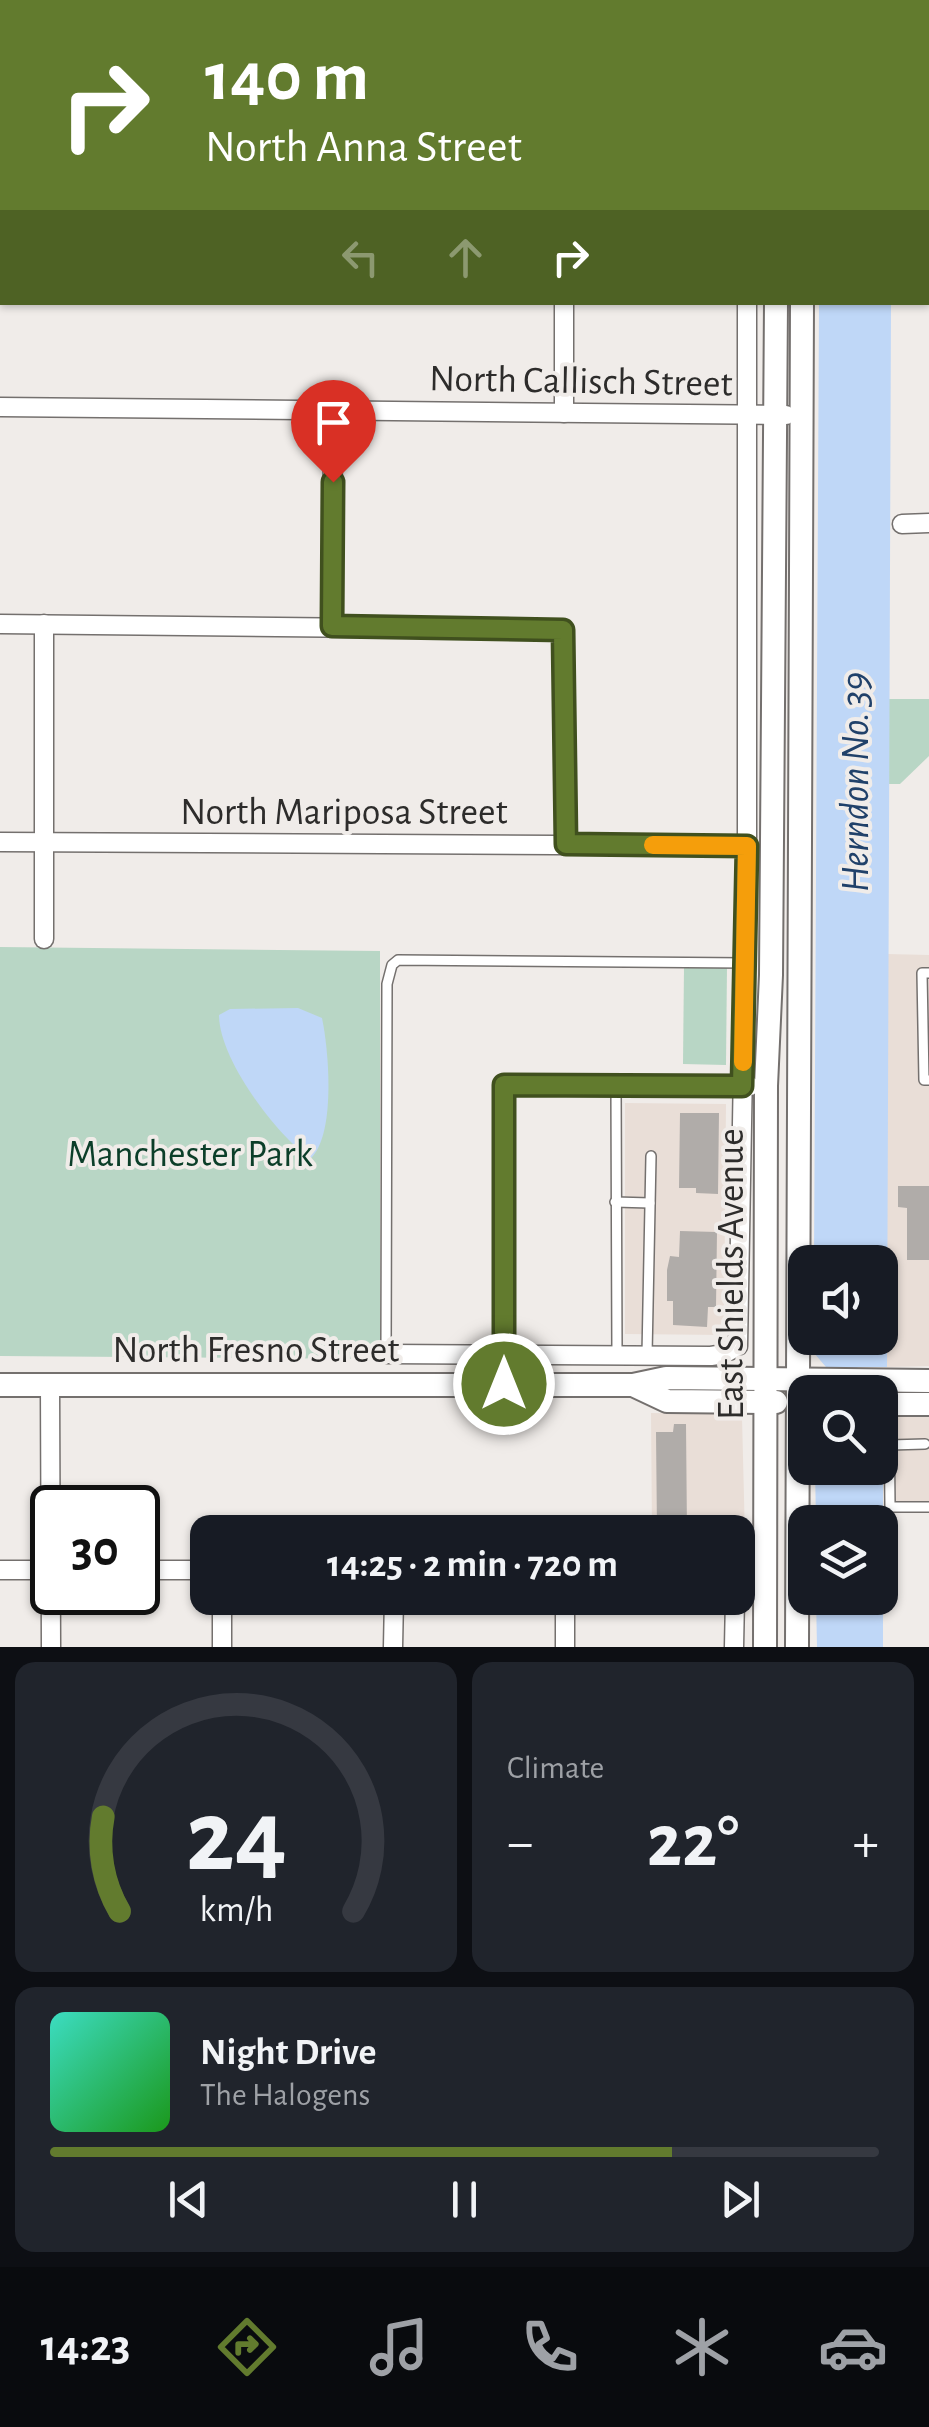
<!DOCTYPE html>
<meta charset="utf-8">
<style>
:root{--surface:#171b24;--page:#20242c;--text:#f1f3f6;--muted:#9ea1a6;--line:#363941;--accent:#627b2e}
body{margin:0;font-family:"Alegreya Sans",sans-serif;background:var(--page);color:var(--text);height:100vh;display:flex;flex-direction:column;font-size:38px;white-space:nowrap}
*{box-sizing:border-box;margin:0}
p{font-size:32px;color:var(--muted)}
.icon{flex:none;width:55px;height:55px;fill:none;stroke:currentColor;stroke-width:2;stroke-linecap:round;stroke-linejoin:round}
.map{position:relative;height:1647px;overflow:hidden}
.sheet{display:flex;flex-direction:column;gap:15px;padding:15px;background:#0d0f14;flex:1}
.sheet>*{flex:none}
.guide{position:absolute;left:0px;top:0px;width:930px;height:305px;box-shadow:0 2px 8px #0004;background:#627b2e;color:#fff;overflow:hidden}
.fabs{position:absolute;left:788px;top:1245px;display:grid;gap:20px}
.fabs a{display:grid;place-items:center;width:110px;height:110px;border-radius:20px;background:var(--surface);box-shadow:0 2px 8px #0004;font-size:50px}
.speed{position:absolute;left:30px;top:1485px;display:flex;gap:20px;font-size:50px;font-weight:700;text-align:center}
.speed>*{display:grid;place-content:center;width:130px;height:130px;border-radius:50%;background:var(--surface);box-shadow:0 2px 8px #0004;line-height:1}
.speed .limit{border:5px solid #111;border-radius:15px;background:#fff;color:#111}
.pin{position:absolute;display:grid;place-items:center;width:85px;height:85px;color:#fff;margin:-102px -42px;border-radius:50% 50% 50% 0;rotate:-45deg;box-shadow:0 0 10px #0007}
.pin .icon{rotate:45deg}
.me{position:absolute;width:110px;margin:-55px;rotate:0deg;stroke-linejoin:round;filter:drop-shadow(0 0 8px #0008)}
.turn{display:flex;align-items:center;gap:35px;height:210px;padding:0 40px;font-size:45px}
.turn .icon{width:130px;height:130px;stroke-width:2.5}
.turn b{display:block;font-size:70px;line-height:85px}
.lanes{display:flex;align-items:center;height:95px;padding:0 40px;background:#0003;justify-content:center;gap:50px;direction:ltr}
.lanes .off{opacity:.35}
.big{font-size:75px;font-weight:700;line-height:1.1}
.sheet .tile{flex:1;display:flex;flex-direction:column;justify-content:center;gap:15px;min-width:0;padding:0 35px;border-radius:20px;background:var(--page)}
.sheet .dial{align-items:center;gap:0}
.dial svg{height:260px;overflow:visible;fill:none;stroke:var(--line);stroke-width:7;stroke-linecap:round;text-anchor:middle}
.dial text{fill:var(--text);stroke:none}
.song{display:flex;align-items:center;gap:30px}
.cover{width:120px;height:120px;border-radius:15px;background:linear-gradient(135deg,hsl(170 70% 55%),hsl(120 70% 35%))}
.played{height:10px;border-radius:5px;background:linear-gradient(90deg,var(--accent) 75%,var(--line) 75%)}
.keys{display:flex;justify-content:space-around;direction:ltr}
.heat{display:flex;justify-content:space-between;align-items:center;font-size:55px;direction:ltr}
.sheet .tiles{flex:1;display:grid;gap:15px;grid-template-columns:1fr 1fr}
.tile:last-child{grid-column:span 2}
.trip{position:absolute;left:190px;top:1515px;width:565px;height:100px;border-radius:20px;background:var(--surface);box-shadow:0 2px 8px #0004;font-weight:700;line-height:100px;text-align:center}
.menu{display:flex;height:160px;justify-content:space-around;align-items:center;background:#090b0e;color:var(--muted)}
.menu .icon{width:70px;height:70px}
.menu .active{color:var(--accent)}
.menu b{font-size:45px;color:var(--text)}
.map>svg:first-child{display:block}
</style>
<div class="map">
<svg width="929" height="1647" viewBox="0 0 929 1647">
<rect width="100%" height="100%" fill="#f0ece9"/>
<g fill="#e9ded7">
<polygon points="160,0 765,0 160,2"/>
<polygon points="887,954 929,955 929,1366 887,1367"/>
<polygon points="625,1103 726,1104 724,1335 625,1334"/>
<polygon points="651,1413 736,1414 742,1417 745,1537 739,1545 738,1532 652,1532"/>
<polygon points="896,1415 929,1415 929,1509 896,1510"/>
</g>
<g fill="#b8d6c5">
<polygon points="889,699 929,699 929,756 900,784 889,784"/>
<polygon points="0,947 380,951 380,1359 0,1356"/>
<polygon points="684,966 727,967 726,1065 683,1064"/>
</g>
<g fill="#bfd7f7">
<polygon points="819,303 891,303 887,1367 826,1367 814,1353 814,1338 880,1338 880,1262 814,1262"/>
<path d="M 298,1008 L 322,1018 C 329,1051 336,1136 310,1159 C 275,1133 219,1059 219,1015 L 230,1009 Z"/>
<polygon points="880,1415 883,1415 883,1647 817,1647 816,1598 880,1598 880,1522 816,1522 815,1468 880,1468"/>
</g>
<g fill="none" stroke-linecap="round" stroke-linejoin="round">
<polyline stroke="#bfd7f7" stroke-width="15" points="850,1392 850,1338"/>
</g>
<g fill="#b0aca9">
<polygon points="680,1113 719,1113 718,1194 696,1193 696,1188 679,1188"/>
<polygon points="898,1186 929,1186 929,1260 907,1260 907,1208 898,1207"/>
<polygon points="680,1231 717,1232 716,1307 708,1307 707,1327 673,1325 673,1301 667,1301 667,1270 670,1256 679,1257"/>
<polygon points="674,1424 686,1424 687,1532 657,1532 656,1432 673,1432"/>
</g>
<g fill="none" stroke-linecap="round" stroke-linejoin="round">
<g stroke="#74706e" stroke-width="12">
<g id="lane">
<polyline points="352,0 352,2"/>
<polyline points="182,2 182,0"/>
<polyline points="526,2 526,0"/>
<polyline points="0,58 2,58"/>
<polyline points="929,973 922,973 924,1080 929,1080"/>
<polyline points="616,1085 617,1355"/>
<polyline points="615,1202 650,1203"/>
<polyline points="386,1354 387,984 392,965 398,960 745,963"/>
<polyline points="647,1355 651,1156"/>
<polyline points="889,1407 890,1507 929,1507"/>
<polyline points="890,1445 925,1444"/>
</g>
</g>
<g stroke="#74706e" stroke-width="21">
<g id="street">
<polyline points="0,188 2,188"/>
<polyline points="564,302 564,413"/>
<polyline points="0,407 786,415"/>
<polyline points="902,524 929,523"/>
<polyline points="0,624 563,630 567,844"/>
<polyline points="332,626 333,409"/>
<polyline points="0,842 747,846"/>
<polyline points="44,939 44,624"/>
<polyline points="386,1354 711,1356 724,1354 738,1346 747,846 747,302"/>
<polyline points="504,1384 504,1085 750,1086"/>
<polyline points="50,1385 51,1647"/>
<polyline points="0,1570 52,1570"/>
<polyline points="138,1570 208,1570"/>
<polyline points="738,1570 764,1570"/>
<polyline points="222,1647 222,1598"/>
<polyline points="393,1647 394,1598"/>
<polyline points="565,1647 565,1598"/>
<polyline points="734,1647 735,1598"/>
</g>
</g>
<g stroke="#74706e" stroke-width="26">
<g id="secondary">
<polyline points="783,2 783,0"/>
<polyline points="810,2 810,0"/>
<polyline points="0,1385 633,1385 666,1378 929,1381"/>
<polyline points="633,1385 667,1401 776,1402"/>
<polyline points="880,1404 929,1404"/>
<polyline points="765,1647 766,1086 771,975 776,302"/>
<polyline points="797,1647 802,302"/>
</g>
</g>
<use href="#lane" stroke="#fff" stroke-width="9"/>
<use href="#street" stroke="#fff" stroke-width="18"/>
<use href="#secondary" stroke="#fff" stroke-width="22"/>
</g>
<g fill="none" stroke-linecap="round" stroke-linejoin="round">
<g stroke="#40501e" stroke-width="25">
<polyline id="route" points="333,482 332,626 563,630 566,844 747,846 742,1086 504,1085 504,1384"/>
</g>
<use href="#route" stroke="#627b2e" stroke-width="18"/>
<polyline stroke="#f59e0b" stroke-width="18" points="653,845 747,846 743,1062"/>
</g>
<g text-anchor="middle" stroke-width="8" stroke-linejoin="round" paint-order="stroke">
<g font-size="38" fill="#2d2c2b" stroke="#f0ece9">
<text transform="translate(581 380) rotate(1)" y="13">North Callisch Street</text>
<text x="344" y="824">North Mariposa Street</text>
<text transform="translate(730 1274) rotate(-90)" y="13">East Shields Avenue</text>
<text x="256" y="1362">North Fresno Street</text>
</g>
<g font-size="38" fill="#0b3e29" stroke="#f0ece9">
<text x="190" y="1166">Manchester Park</text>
</g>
<g font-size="40" font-style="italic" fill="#20416a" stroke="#f0ece9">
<text transform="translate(854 782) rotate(-90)" y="14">Herndon No. 39</text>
</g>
</g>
</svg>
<div class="fabs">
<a><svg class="icon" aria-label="sound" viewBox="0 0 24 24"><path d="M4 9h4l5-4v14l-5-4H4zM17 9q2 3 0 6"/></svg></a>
<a><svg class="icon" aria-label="search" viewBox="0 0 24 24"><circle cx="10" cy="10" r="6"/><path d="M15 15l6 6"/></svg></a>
<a><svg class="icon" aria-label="layers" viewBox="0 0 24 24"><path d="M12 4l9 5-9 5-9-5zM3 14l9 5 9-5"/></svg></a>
</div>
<div class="speed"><div class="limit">30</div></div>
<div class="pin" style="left:333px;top:482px;background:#d93025"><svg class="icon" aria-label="arrive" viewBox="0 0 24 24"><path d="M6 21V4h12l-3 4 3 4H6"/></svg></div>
<svg class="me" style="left:504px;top:1384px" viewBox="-20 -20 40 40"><circle r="17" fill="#627b2e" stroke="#fff" stroke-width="3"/><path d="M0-11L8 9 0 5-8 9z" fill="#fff"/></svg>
<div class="trip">14:25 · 2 min · 720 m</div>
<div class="guide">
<div class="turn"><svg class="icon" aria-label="right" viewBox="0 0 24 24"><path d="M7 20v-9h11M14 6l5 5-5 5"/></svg><div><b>140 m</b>North Anna Street</div></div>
<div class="lanes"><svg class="icon off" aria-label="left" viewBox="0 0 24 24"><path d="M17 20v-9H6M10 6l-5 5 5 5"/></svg><svg class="icon off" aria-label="ahead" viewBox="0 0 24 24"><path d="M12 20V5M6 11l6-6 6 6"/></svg><svg class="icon" aria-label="right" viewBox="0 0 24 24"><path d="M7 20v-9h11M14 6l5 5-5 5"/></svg></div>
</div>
</div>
<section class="sheet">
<div class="tiles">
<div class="tile dial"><svg viewBox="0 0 100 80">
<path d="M14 69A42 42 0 1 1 86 69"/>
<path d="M14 69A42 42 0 0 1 9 40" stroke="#627b2e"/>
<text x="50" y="56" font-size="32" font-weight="700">24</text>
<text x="50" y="72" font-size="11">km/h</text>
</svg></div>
<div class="tile"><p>Climate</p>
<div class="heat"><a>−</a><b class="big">22°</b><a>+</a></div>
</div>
<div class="tile">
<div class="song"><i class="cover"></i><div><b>Night Drive</b><p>The Halogens</p></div></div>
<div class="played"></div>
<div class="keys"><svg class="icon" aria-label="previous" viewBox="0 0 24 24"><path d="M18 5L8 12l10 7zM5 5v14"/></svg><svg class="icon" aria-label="pause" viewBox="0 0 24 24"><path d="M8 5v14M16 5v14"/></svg><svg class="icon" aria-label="next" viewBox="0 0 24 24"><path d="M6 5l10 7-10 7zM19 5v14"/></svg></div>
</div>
</div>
</section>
<nav class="menu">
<b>14:23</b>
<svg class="icon active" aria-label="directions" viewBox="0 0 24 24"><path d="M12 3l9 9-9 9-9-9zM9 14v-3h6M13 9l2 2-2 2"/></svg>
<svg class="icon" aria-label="music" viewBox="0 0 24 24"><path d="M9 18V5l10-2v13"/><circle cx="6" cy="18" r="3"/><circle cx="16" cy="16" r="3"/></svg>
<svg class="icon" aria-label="phone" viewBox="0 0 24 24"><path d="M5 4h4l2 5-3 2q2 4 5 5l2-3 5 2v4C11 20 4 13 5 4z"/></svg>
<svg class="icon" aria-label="climate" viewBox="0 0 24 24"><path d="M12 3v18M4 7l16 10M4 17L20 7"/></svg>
<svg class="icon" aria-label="car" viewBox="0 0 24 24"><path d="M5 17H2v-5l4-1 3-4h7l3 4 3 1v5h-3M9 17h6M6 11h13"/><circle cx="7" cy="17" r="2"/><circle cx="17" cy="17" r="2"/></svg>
</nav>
